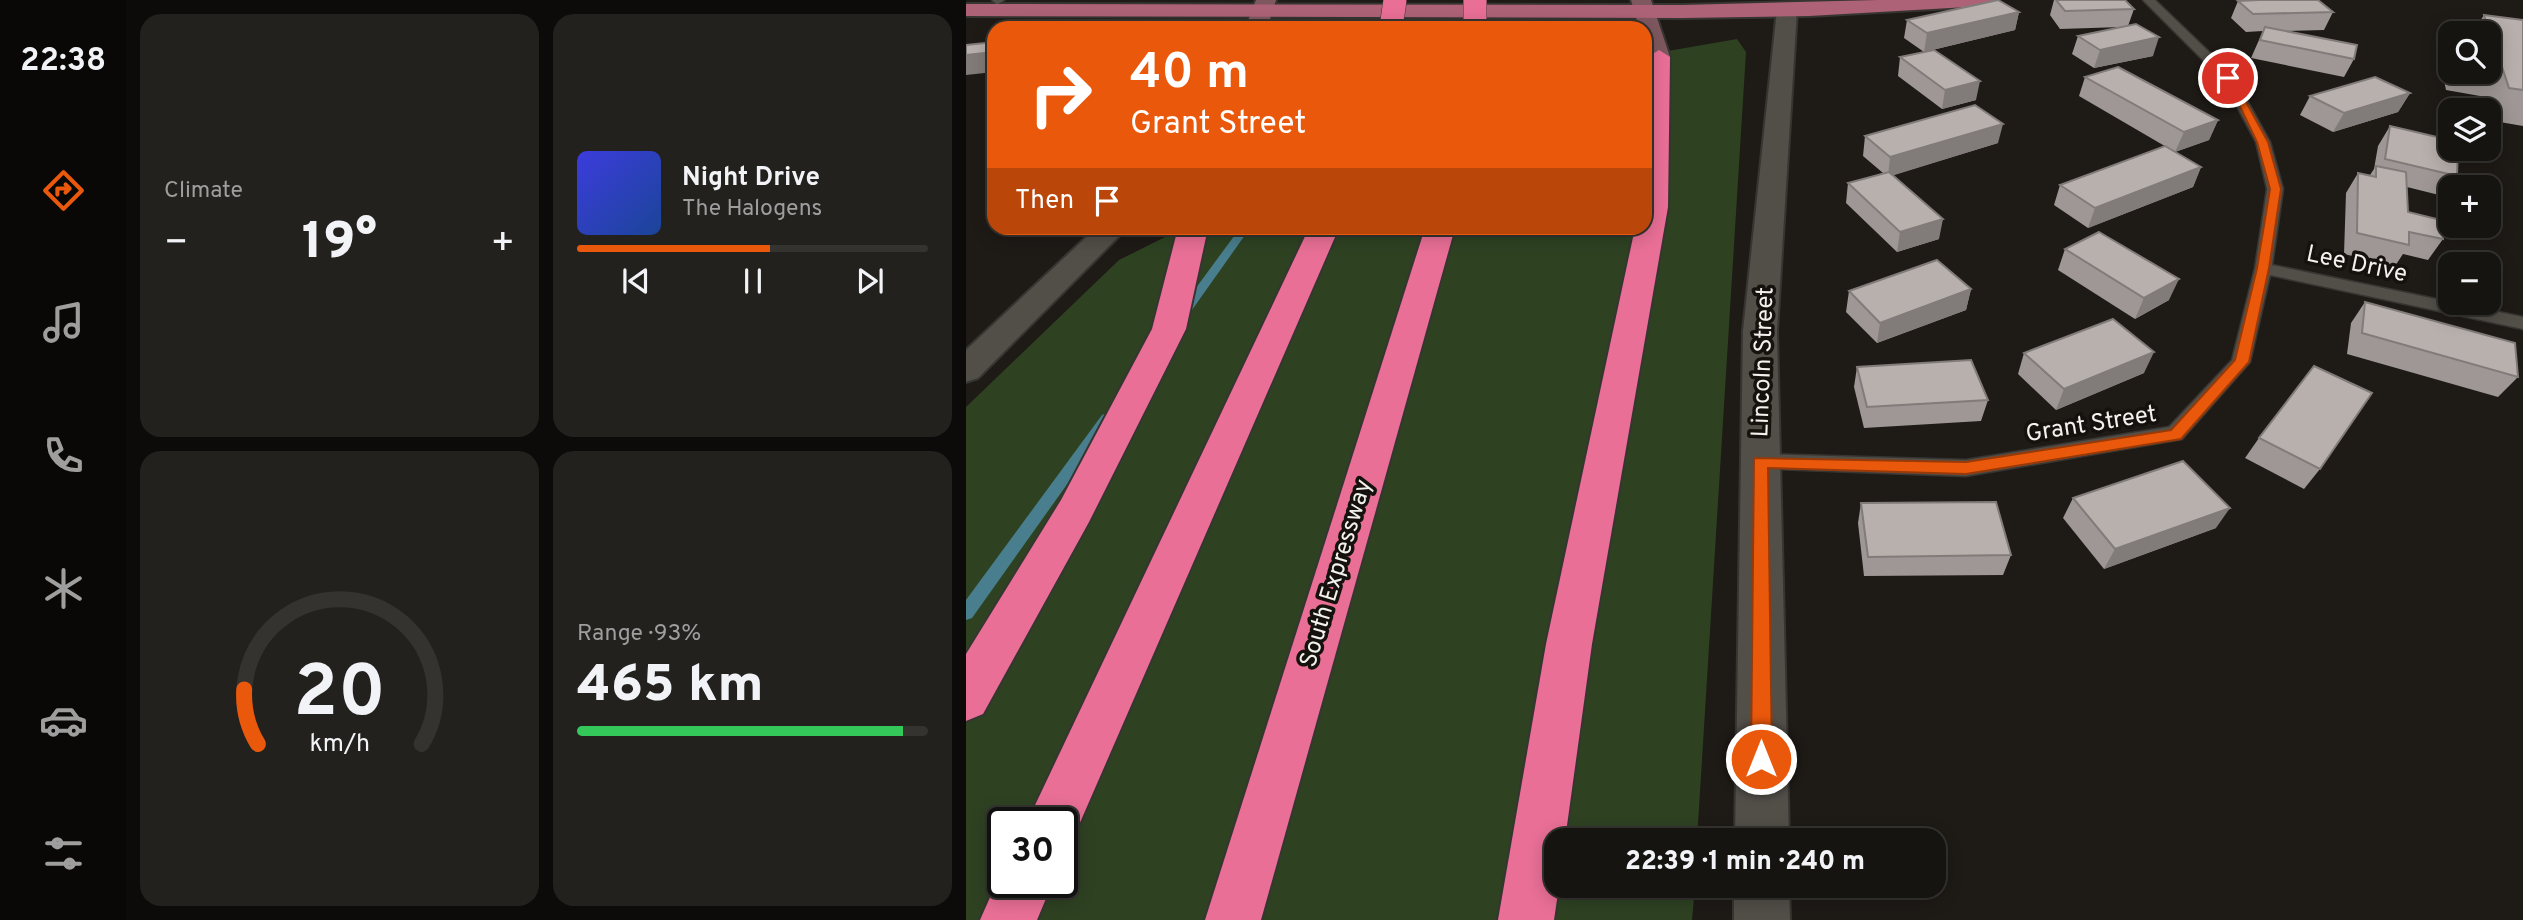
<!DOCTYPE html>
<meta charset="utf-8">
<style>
:root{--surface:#161410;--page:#23211e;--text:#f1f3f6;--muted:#9e9e9f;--line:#353330;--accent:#ea580c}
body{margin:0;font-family:Overpass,sans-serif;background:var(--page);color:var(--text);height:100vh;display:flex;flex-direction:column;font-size:26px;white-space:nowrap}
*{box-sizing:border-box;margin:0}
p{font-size:23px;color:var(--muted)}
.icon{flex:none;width:38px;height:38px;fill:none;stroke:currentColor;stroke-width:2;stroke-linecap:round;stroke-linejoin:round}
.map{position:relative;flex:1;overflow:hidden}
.panel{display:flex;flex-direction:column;gap:14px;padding:14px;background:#0c0b09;width:840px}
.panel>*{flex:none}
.banner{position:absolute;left:21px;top:21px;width:665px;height:214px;border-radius:21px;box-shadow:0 4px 18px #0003,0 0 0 2px var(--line);background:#ea580c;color:#fff;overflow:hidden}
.buttons{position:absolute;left:1472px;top:21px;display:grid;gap:14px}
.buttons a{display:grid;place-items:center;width:63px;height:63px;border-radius:14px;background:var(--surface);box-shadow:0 4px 18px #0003,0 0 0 2px var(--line);font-size:35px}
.speed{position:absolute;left:21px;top:807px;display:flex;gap:14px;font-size:35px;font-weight:700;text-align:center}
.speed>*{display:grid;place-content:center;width:91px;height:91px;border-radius:50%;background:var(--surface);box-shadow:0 4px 18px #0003,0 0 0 2px var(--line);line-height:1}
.speed .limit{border:4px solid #111;border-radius:10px;background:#fff;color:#111}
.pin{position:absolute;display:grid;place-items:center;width:60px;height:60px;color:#fff;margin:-30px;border:4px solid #fff;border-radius:50%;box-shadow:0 2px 7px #0007}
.me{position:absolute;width:77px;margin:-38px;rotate:0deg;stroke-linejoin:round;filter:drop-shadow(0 0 5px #0008)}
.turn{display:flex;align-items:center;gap:24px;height:147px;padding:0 28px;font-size:32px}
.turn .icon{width:91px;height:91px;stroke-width:2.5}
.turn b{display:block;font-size:49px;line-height:60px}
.then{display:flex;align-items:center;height:66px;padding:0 28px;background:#0003;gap:14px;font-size:26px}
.big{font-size:52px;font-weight:800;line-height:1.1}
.panel .tile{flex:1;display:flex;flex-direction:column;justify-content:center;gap:10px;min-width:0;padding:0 24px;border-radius:21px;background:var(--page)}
.panel .dial{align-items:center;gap:0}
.dial svg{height:182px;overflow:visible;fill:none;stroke:var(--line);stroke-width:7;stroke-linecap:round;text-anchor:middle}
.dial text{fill:var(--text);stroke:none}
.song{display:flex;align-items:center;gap:21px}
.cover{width:84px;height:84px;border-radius:10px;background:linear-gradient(135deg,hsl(240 70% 55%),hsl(220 70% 35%))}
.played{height:7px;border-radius:4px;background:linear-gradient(90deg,var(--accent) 55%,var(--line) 55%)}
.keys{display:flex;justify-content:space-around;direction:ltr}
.heat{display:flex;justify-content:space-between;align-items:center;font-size:38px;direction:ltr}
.charge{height:10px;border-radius:5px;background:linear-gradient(90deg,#34c759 93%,var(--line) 0)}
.panel .tiles{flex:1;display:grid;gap:14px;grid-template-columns:repeat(2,1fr)}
.trip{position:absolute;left:578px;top:828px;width:402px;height:70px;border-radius:21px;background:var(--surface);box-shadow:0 4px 18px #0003,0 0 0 2px var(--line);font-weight:800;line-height:70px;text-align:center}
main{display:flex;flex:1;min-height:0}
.tabs{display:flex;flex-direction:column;width:126px;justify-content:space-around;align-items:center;background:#090806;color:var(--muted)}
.tabs .icon{width:49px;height:49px}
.tabs .selected{color:var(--accent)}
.tabs b{font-size:32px;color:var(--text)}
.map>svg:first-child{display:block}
</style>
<main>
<nav class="tabs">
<b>22:38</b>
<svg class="icon selected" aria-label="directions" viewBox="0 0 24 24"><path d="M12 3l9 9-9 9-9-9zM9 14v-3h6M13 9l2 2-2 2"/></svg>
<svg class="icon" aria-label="music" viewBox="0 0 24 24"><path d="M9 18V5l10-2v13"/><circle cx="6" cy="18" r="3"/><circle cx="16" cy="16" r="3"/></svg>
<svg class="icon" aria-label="phone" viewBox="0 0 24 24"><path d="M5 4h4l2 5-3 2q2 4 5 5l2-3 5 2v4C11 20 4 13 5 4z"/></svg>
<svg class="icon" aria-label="climate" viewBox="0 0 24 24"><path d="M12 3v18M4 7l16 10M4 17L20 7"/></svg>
<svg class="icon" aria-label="car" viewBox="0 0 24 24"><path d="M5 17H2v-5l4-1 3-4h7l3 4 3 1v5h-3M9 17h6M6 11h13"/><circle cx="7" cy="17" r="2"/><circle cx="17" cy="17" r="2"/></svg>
<svg class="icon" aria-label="filters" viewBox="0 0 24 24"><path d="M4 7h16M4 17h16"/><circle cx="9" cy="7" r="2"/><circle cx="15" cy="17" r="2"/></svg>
</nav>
<section class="panel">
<div class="tiles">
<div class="tile"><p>Climate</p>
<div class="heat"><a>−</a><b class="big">19°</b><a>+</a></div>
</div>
<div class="tile">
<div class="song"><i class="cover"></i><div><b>Night Drive</b><p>The Halogens</p></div></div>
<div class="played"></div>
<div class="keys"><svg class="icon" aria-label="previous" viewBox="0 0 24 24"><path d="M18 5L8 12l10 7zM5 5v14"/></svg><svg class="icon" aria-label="pause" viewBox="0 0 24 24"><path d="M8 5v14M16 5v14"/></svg><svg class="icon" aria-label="next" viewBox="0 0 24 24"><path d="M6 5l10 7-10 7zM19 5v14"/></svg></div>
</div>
<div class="tile dial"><svg viewBox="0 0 100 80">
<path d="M14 69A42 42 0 1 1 86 69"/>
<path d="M14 69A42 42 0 0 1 8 45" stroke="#ea580c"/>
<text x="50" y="56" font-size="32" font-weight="700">20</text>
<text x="50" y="72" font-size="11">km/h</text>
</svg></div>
<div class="tile"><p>Range · 93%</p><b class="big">465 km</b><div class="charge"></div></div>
</div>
</section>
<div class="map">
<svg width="1557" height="920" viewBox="0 0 1557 920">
<rect width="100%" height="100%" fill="#1e1a16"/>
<path fill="#2e4222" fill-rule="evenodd" d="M 771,39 L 780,52 L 731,840 L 590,840 L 590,886 L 729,886 L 726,920 L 0,920 L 0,407 L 153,260 L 217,228 L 679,228 L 679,55 ZM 37,822 L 96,822 L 96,882 L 37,882 Z"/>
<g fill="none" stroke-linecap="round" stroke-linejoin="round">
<g fill="#497e8e" fill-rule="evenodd">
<polygon points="274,228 284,228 221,317 213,317 213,311"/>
<polygon points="141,413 146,415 148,418 146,421 6,618 0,620 0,600 136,415"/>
</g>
<g stroke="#373532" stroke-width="3">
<g id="service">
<polygon points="26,0 38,0 31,5"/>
<polygon points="1177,0 1189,0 1267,75 1304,142 1317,189 1306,265 1557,317 1557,329 1304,275 1284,362 1216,439 1000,476 787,468 783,462 787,456 794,454 1000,460 1203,427 1266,360 1289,268 1301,189 1290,142 1257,80"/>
</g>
</g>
<g stroke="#373532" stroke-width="4">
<g id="minor">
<polygon points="821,4 831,10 811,331 823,840 769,840 777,331 811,10"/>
<polygon points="130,228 161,228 12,378 0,382 0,350"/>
<polygon points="768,886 823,886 824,920 768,920"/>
</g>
</g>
<g stroke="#373532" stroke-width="4">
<g id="secondary">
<polygon points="290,0 310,0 301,28 279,28"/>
<polygon points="665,0 685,0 704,57 701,62 685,62 679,48 679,28 673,28"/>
</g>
</g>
<g stroke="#373532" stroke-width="4">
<polygon id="primary" points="912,0 1029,0 1019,6 843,16 716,18 0,16 0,4 716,5"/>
</g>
<g stroke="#373532" stroke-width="4">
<g id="motorway">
<polygon points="693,50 704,57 702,207 626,644 599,840 590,840 590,886 593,886 588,920 532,920 580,644 669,228 679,228 682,57"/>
<polygon points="212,228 242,228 220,329 123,522 17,714 0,721 0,654 95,500 186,329"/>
<polygon points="343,228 373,228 106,841 96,845 96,822 61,822"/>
<polygon points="459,228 489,228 295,920 239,920"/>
<polygon points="37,868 37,882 87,882 71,920 14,920"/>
</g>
</g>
<use href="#service" fill="#524e48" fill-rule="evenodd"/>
<use href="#minor" fill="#524e48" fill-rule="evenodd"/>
<use href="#secondary" fill="#7f585f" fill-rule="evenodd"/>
<use href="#primary" fill="#ad6277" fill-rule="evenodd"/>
<use href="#motorway" fill="#e96f96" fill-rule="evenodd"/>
<g stroke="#373532" stroke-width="24" stroke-linecap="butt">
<g id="motorway-bridge">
<polyline points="509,0 509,28"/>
<polyline points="425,28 429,0"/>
</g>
</g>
<use href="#motorway-bridge" stroke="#e96f96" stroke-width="23"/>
</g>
<g fill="#9e9795">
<polygon points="1088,0 1159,0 1168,9 1162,26 1187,56 1128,68 1106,54 1112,36 1156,27 1094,29 1084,15"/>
<polygon points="1272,1 1367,12 1358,30 1318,31 1388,59 1378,77 1285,58 1297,31 1280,32 1265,18"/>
<polygon points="1053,12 1049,30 958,52 938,38 941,20"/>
<polygon points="1518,15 1557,20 1557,126 1522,120 1522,110 1518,110 1514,96 1480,90 1474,61 1484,44 1484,72 1522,72 1522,33 1491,33 1493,30 1507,32"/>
<polygon points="934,57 1010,100 976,109 932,76"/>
<polygon points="1119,77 1252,120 1243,140 1209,152 1113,96"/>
<polygon points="1444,93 1432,112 1367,132 1334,115 1344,96"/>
<polygon points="1424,126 1491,176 1477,196 1441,187 1442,212 1477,239 1462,260 1437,254 1429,266 1378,254 1380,193 1392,173 1404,175 1408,169 1412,146"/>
<polygon points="899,136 1032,143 927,175 973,239 931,252 880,203 882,183 917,173 897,156"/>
<polygon points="1235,167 1227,187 1122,228 1088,205 1094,185"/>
<polygon points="1099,249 1203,300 1169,319 1092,270"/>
<polygon points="1005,289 1000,310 911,343 880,312 883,291"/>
<polygon points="1399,302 1552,377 1532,397 1381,354 1385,323"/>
<polygon points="1058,353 1178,373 1090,410 1052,374"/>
<polygon points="891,367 1022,400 1015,421 898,428 888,387"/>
<polygon points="1293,438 1354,469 1338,489 1279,458"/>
<polygon points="1107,498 1250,528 1138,569 1097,518"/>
<polygon points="895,503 1045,555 1037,575 898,576 892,523"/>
</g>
<g fill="#817b79">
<polygon points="1053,12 1049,30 958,52 961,33"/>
<polygon points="1193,37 1187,56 1128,68 1134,50"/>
<polygon points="28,52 28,72 0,75 0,55"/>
<polygon points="1014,81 1010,100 976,109 979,90"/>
<polygon points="1444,93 1432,112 1367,132 1378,113"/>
<polygon points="1252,120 1243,140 1209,152 1218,132"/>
<polygon points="1037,124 1032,143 922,177 924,157"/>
<polygon points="1235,167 1227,187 1122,228 1129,208"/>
<polygon points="977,219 973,239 931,252 934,232"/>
<polygon points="1213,279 1203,300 1169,319 1178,298"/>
<polygon points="1005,289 1000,310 911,343 914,323"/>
<polygon points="1188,352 1178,373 1090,410 1098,389"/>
<polygon points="1264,508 1250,528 1138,569 1149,549"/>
</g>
<g fill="#b8b0ad" stroke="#817b79" stroke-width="2">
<polygon points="1032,0 1053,12 961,33 941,20"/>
<polygon points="1090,0 1159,0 1168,9 1099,11"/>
<polygon points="1293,0 1352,0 1367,12 1287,14 1272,1"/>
<polygon points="1518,15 1557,20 1557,90 1543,88 1535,64 1522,62 1522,34 1524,35"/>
<polygon points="1170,24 1193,37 1134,50 1112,36"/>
<polygon points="134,25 132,28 104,28"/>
<polygon points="1299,27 1391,45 1388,59 1294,40"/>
<polygon points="1493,30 1515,33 1494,33"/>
<polygon points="28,42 28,52 0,55 0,45"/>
<polygon points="968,50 1014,81 979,90 934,57"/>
<polygon points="1152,67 1252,120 1218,132 1119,77"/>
<polygon points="1409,77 1444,93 1378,113 1344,96"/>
<polygon points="1009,105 1037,124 924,157 899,136"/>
<polygon points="1424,126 1484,140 1484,149 1492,149 1491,176 1419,159"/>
<polygon points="1199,146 1235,167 1129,208 1094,185"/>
<polygon points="1410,166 1440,172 1442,212 1475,220 1477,239 1443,232 1443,245 1391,233 1392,173 1410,177"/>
<polygon points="923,172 977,219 934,232 882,183"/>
<polygon points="1133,232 1213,279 1178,298 1099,249"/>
<polygon points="971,260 1005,289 914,323 883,291"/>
<polygon points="1399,302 1549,343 1552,377 1396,333"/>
<polygon points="1147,319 1188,352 1098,389 1058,353"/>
<polygon points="1005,360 1022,400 901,407 891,367"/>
<polygon points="1348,366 1406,393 1354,469 1293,438"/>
<polygon points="1217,461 1264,508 1149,549 1107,498"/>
<polygon points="1030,502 1045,555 902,557 895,503"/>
</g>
<polygon fill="#ea580c" stroke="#983908" stroke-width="2" points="1259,75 1267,78 1302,142 1315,189 1303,268 1283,362 1215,439 1209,440 1000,474 802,468 806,759 803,766 795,769 788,766 785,759 788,458 1000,462 1205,430 1269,360 1291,268 1304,189 1291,142"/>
<g text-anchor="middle" stroke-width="7" stroke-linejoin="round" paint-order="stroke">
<g font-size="24" fill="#f3f1ed" stroke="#15110d">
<text transform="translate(1391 263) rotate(12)" y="8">Lee Drive</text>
<text transform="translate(796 362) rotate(-88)" y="8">Lincoln Street</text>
<text transform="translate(1125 423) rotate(-9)" y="8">Grant Street</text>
<text transform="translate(369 573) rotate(-73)" y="8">South Expressway</text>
</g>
</g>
</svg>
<div class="buttons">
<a><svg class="icon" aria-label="search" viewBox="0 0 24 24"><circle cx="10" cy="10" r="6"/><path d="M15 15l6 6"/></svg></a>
<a><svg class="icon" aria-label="layers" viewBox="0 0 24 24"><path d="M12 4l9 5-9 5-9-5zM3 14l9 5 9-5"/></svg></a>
<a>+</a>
<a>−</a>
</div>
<div class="speed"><div class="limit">30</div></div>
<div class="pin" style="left:1262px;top:78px;background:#d93025"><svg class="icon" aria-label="arrive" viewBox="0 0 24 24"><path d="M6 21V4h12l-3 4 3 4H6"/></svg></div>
<svg class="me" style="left:795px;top:759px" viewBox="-20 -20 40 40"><circle r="17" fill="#ea580c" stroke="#fff" stroke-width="3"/><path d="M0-11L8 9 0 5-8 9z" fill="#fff"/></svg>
<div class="trip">22:39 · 1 min · 240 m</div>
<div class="banner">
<div class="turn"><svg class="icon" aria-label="right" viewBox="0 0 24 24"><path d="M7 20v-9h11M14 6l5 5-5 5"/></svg><div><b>40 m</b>Grant Street</div></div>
<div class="then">Then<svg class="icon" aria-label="arrive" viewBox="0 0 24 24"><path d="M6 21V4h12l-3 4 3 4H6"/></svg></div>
</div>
</div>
</main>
